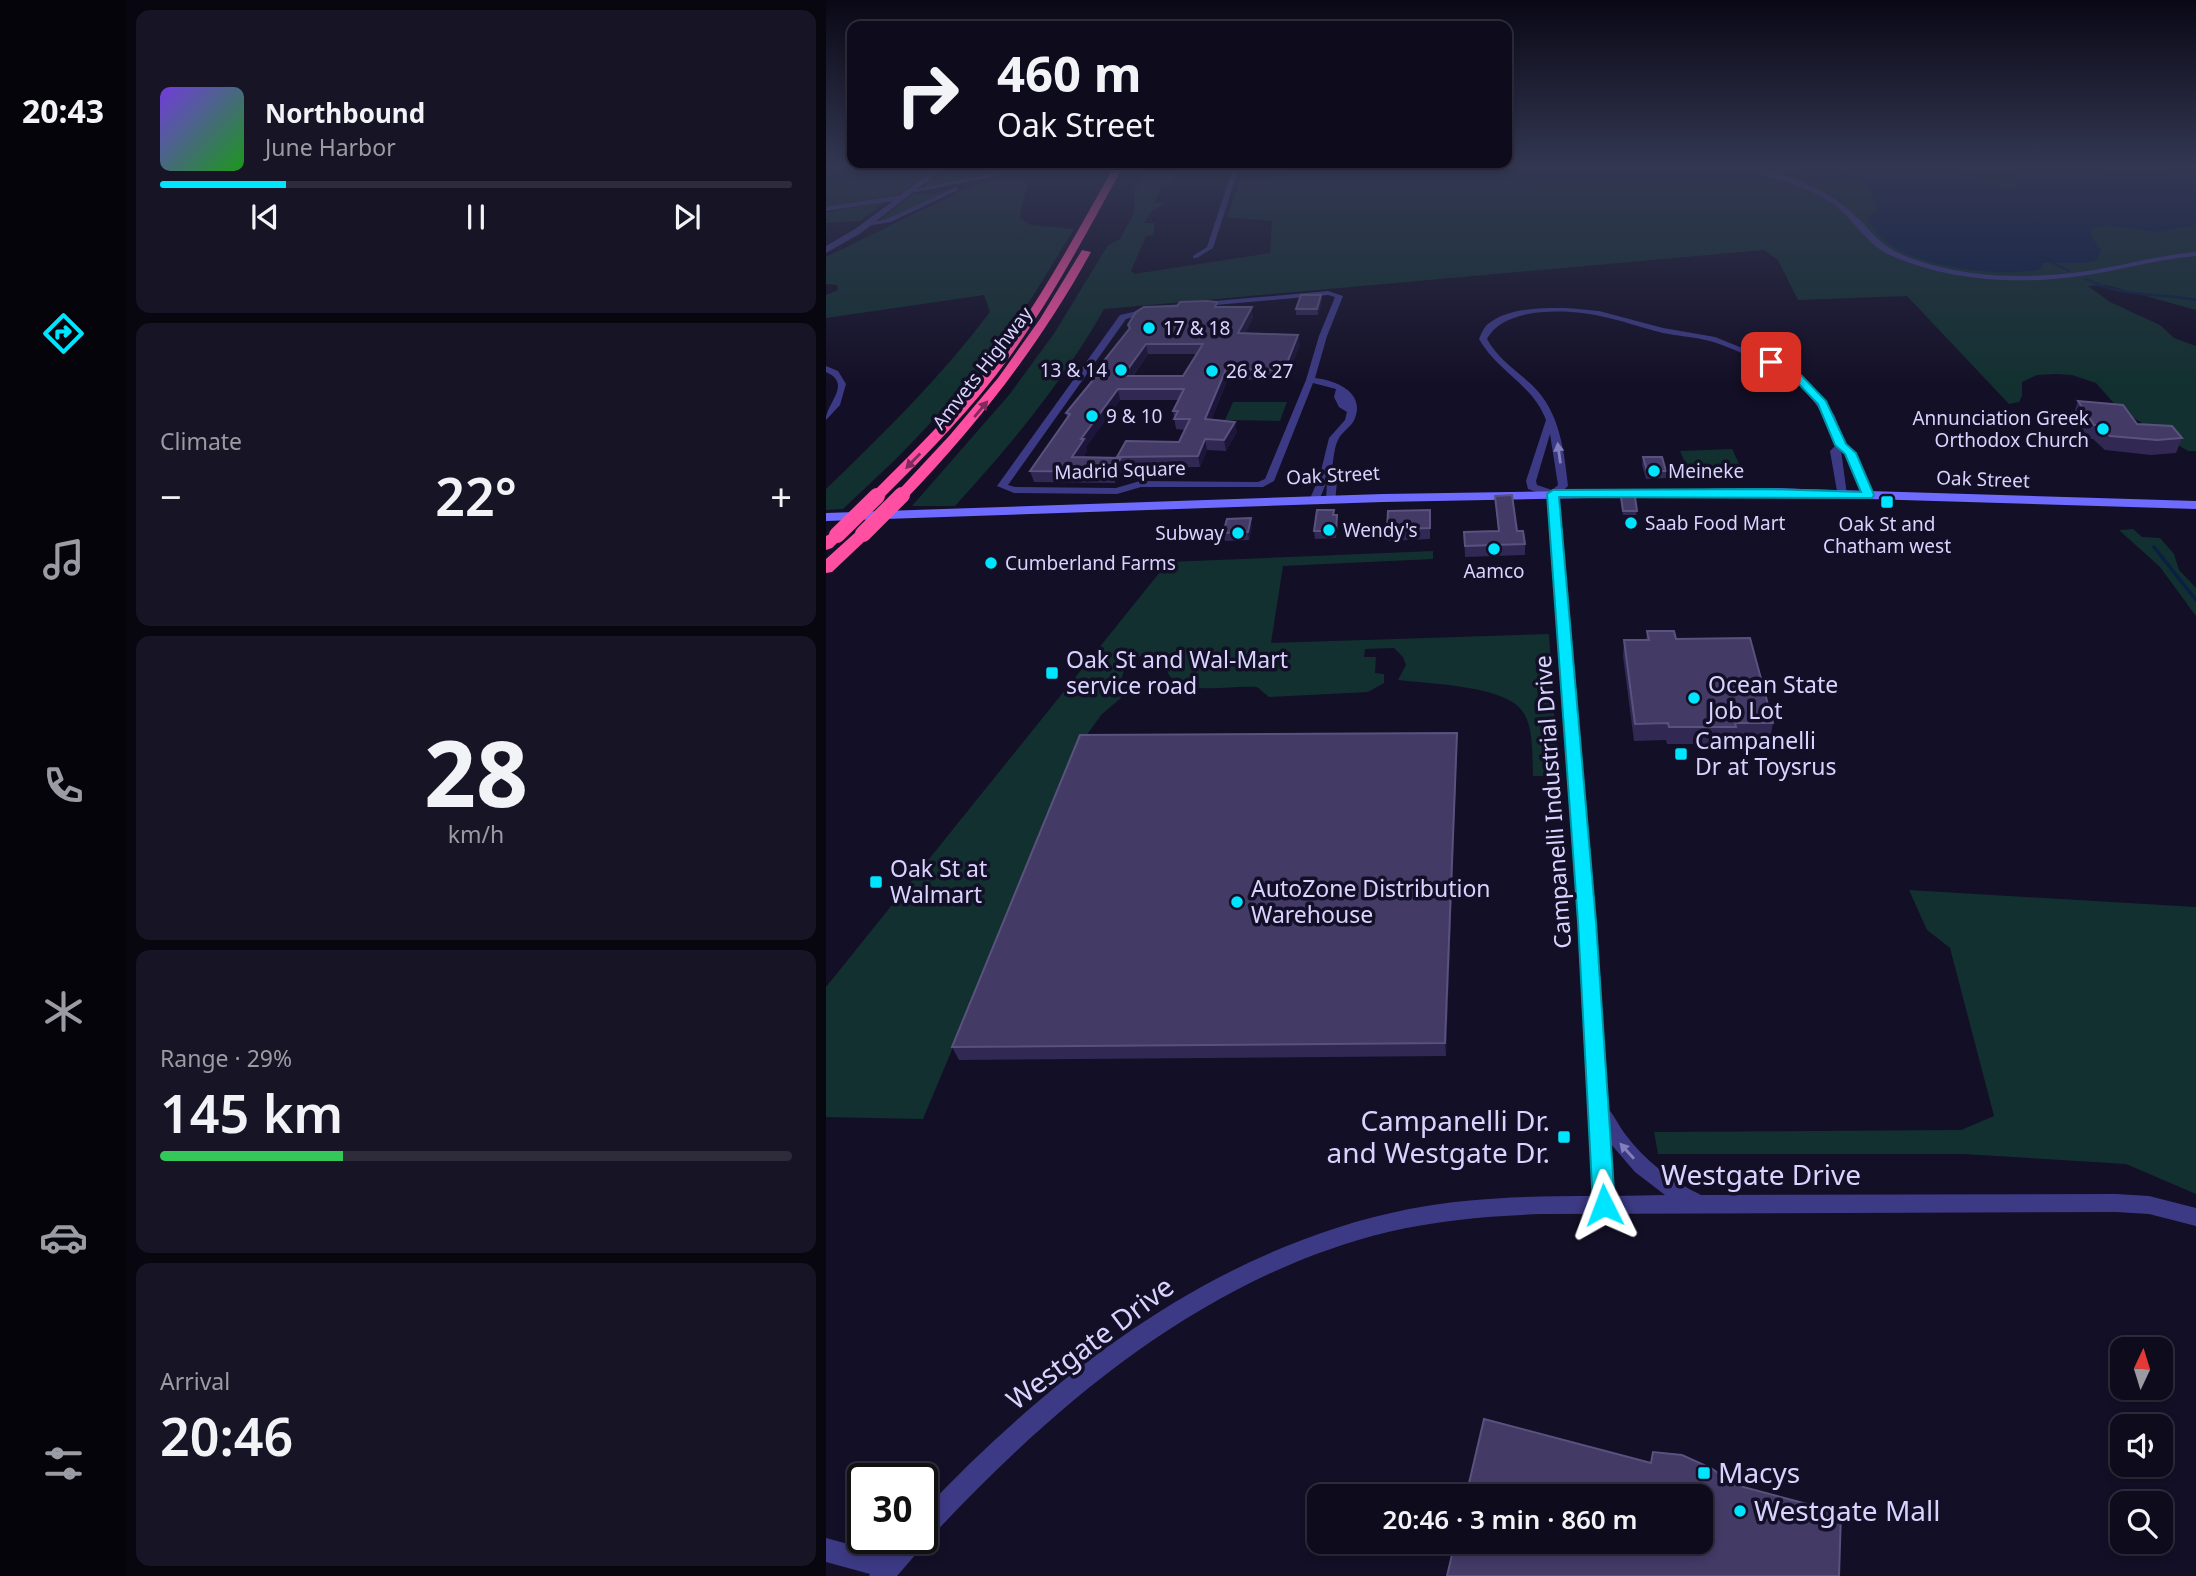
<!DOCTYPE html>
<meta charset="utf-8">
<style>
:root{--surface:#0e0b1c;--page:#171425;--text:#f1f3f6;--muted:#9b9ba3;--line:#2e2b3b;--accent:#00e5ff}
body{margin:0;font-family:"Noto Sans",sans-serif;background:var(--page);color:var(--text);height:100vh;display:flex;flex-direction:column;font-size:26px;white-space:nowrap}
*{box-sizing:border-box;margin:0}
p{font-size:23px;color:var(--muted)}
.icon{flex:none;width:38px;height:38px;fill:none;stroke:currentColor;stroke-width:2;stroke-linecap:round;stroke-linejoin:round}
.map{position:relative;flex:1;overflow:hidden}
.details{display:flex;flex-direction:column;gap:10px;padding:10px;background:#08060f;width:700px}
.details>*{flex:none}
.guide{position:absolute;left:21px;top:21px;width:665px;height:147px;border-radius:14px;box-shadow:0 4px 10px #0003,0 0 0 2px var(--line);background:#0e0b1c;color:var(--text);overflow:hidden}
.needle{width:46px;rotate:4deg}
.buttons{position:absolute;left:1284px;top:1337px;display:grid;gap:14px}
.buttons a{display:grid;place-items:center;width:63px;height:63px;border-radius:14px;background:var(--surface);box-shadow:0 4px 10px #0003,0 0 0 2px var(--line);font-size:35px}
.speed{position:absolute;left:21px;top:1463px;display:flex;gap:14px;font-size:35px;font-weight:700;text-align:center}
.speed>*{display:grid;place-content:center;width:91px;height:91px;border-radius:50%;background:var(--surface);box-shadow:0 4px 10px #0003,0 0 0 2px var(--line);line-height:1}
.speed .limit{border:4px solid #111;border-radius:10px;background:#fff;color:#111}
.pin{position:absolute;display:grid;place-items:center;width:60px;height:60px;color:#fff;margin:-30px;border-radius:14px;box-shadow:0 4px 10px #0006}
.me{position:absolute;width:77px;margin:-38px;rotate:357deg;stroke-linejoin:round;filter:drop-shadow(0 0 5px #0008)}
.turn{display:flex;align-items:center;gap:24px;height:147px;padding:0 35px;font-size:32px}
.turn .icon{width:91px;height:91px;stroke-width:2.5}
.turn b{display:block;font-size:49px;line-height:60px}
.big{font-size:52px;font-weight:600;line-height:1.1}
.details .card{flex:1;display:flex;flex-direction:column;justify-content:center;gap:10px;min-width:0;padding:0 24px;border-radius:14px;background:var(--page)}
.details .dial{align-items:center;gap:0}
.dial b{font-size:91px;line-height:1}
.song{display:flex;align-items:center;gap:21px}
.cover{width:84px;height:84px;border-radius:10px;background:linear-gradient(135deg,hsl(260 70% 55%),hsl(120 70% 35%))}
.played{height:7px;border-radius:4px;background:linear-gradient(90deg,var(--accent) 20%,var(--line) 20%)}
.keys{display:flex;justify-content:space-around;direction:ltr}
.heat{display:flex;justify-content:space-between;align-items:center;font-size:38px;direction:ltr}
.charge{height:10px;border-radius:5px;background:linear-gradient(90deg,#34c759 29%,var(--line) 0)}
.trip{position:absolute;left:481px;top:1484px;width:406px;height:70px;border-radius:14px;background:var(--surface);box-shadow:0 4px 10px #0003,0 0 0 2px var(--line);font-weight:600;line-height:70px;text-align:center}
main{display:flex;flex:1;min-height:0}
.tab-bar{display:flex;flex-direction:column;width:126px;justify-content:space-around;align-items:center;background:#06040b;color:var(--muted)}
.tab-bar .icon{width:49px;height:49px}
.tab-bar .current{color:var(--accent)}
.tab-bar b{font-size:32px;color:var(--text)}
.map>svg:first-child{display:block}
</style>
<main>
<nav class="tab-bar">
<b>20:43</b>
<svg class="icon current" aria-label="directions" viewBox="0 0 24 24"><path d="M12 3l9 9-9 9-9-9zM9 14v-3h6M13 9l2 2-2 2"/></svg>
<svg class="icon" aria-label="music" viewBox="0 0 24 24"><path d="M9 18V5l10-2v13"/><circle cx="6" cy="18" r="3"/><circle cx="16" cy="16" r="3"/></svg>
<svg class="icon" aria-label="phone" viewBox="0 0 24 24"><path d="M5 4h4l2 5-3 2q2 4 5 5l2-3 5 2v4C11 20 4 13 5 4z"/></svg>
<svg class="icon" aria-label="climate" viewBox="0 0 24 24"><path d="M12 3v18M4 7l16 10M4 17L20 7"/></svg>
<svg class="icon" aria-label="car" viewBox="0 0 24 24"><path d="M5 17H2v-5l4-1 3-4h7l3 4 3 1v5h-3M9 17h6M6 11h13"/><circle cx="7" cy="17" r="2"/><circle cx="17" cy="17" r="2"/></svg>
<svg class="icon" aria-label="filters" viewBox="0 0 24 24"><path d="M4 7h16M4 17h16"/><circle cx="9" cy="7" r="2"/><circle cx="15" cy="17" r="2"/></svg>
</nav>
<section class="details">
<div class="card">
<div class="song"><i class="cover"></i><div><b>Northbound</b><p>June Harbor</p></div></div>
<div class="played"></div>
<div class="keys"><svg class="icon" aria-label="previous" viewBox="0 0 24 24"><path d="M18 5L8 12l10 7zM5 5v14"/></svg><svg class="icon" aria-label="pause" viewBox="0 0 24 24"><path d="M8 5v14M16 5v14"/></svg><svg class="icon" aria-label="next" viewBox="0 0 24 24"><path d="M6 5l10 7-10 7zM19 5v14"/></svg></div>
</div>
<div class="card"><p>Climate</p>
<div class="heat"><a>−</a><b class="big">22°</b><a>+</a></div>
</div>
<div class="card dial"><b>28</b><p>km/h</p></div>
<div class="card"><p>Range · 29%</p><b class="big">145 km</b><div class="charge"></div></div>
<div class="card"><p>Arrival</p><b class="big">20:46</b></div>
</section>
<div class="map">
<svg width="1370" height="1576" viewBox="0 0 1370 1576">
<rect width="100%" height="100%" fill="#130f26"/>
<g fill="#12302f">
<polygon points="0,165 112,165 73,194 0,208"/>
<polygon points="126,165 195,165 172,174 96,188"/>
<path d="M 322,165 L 406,165 L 402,174 L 356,172 L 342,185 L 336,185 L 328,203 L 338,204 L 325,212 L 318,223 L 329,223 L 327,235 L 320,236 L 305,271 L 308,274 L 444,253 L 446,221 L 401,217 L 415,180 L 461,176 L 462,171 L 488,165 L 507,165 L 518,171 L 550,168 L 557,173 L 578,169 L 574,165 L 930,165 L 970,177 L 986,178 L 1007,175 L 1026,177 L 1108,165 L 1370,165 L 1370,310 L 1280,285 L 1262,286 L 1284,302 L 1334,325 L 1348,338 L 1370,346 L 1370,451 L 1362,451 L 1293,409 L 1270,383 L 1246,375 L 1230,374 L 1211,375 L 1196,382 L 1196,396 L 1193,402 L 1183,404 L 1081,296 L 972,300 L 952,260 L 938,250 L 278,309 C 237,382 185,445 129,506 L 86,506 L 183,395 L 229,332 L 282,245 L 294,239 L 308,213 L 308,192 Z"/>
<path d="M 184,178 L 203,183 L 196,202 L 194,218 L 205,225 L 248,229 L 207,296 L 154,371 L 72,457 L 17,509 L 0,510 L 0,489 C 58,433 115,377 164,312 L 158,295 L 0,318 L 0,295 L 12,290 L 11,285 L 0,284 L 0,257 L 147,185 Z"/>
<polygon points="124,189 61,220 53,221 87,194 107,194"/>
<polygon points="59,202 34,221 0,223 0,212"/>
<polygon points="407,402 461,402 454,421 399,420"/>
<polygon points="906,449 918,474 865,476 854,451"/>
<polygon points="1307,529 1316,537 1334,538 1348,554 1353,570 1370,588 1370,616 1334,567 1293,530"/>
<path d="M 607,551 L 607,559 L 457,566 L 445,643 L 723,634 L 732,776 L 707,776 C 706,757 708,728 697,712 C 680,685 602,684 572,680 L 580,665 L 577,657 L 568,648 L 539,649 L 538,657 L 550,657 L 549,673 L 558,674 L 558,683 L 542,692 L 443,697 L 431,687 C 401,684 335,703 339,655 L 301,657 L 296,678 L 300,686 L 295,698 L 276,714 L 254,744 L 97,1119 L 0,1117 L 0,987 L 342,562 Z"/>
<polygon points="1083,890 1370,907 1370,1194 1300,1164 1137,1154 832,1154 828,1132 1135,1130 1168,1116 1124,948 1101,930"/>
</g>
<path fill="#0a1f44" d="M 934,165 L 1089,165 L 1100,170 L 1153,178 L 1181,188 L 1198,186 L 1183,174 L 1163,165 L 1256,165 L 1257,171 L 1274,175 L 1342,177 L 1361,165 L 1370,165 L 1370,225 L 1331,232 L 1279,225 L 1265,229 L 1266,237 L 1275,250 L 1270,261 C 1251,265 1235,262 1217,263 L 1216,269 C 1180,278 1103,268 1071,249 C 1058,241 1049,231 1040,219 L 1051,211 L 1049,199 L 1035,179 L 1019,175 L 977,178 Z"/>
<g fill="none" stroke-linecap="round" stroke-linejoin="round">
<g stroke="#0a1f44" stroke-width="2">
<polyline points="1223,261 1243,271"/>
<polyline points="1259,279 1275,285"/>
</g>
<path stroke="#0a1f44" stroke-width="2.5" d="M 1270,284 C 1302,296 1336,294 1370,300"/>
<polyline stroke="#0a1f44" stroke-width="3.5" points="1328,547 1370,600"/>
<g fill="#3d3a85" fill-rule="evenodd">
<polygon points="209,165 224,165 85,193 82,191"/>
<polygon points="408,165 414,165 387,248 371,258 367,258 367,256 381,247"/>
<path d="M 915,165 C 943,165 1002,191 1023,210 C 1051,234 1051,247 1090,260 C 1142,278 1200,279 1254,272 C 1293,267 1331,255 1370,252 L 1370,256 C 1331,259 1293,271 1254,276 C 1191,285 1122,281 1064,255 C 1039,244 1027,217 1004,202 C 977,184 944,179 915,165 Z"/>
<polygon points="130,187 132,190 65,222 41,226 38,224 61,219"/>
<path d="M 502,291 L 517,296 L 501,336 L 489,378 C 509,380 539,392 529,418 C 526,427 516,431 512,440 C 507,450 508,462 505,472 L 511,482 L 509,502 L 500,500 L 501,481 L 492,503 L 483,501 L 494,475 L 503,438 L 519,420 L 521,412 L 513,407 L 508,397 L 510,389 L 487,383 L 448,481 L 437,487 L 315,487 L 291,494 L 188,493 L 171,486 L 294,315 L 333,306 ZM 502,295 L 509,297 L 493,336 L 480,380 L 439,479 L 432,482 L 314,481 L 290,488 L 189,487 L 182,485 L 300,319 L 333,310 Z"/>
<path d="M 741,308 L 773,311 L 837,328 L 889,337 L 963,367 L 990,390 L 1009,416 L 1019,444 L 1029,453 L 1047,495 L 1038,497 L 1020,454 L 1015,450 L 1021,495 L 1012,497 L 1004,451 L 1010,445 C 999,415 985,391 958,372 C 951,367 942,364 934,361 C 918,354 901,346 884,341 C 869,337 852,336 837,333 C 816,328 795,320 774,316 C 742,309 678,306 661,339 C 672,359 690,370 706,385 C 734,412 738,450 742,486 L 732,495 L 770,936 L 781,1107 C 788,1115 793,1126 799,1134 C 819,1161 846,1181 875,1195 L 1290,1194 L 1323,1196 L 1370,1208 L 1370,1226 L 1323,1214 L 1290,1212 L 715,1214 C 664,1216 612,1220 562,1232 C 378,1277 230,1403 104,1538 L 100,1540 L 97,1546 L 71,1576 L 43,1576 L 44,1574 L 0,1562 L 0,1538 L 59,1554 L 73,1538 L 96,1538 L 96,1512 C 229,1372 389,1248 583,1209 C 644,1197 706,1196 768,1196 L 754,936 L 722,496 L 702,489 L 700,481 L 720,420 C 707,385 671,371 653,339 C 655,334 658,327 662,324 C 682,307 717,308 741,308 ZM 724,434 L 732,485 L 726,490 L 711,485 L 710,481 ZM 784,1143 L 809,1172 L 839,1195 L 787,1196 Z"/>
<path d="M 0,366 L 12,371 L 20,384 L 14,405 L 0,420 C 0,403 27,384 0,372 Z"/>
</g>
<polygon fill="#3d3a85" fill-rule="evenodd" points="114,165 122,165 35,233 0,253 0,246 29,229 67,201 0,211 0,207 74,195"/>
<polygon fill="#6f6bff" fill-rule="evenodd" points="942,488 1370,501 1370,509 942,496 813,497 557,502 0,521 0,513 557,494"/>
<g fill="#ff4fa3" fill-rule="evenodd">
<path d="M 289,165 L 298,165 C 262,230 228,295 185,355 C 148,407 102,453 56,499 L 46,499 L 43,496 L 46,493 C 91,448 137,403 175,352 C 219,293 253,228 289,165 Z"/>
<path d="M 256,250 L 265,252 C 215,343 153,423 81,498 L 71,498 L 68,495 L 71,492 L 124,435 L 172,378 L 214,319 Z"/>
<polygon points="37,529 45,534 43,537 6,572 0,573 0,559 31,531"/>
<polygon points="11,530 19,535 6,548 0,550 0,536"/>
</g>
<g stroke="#ff4fa3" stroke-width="16">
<polyline points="37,534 76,495"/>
<polyline points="11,535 51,496"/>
</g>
</g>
<g fill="#312854" fill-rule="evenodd">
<polygon points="495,295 496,301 492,315 470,315 470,309"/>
<path d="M 392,307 L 427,317 L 419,333 L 474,345 L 462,374 L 452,375 L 450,380 L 402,379 L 385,420 L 411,432 L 400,451 L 381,450 L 374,467 L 297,468 L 289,483 L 208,482 L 204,471 L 241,418 L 240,413 L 272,374 L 303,329 L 302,325 ZM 322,354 L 371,354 L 357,376 L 307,376 ZM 294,400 L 353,400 L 347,411 L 350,429 L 359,430 L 353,442 L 291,457 L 257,457 L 261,451 L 260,447 Z"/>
<polygon points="1252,401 1311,424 1356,438 1350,453 1325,455 1279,450 1267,439 1263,439 1247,416"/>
<polygon points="817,457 840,471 840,478 820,479 816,465"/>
<polygon points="669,496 699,544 699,555 639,557 638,532 672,531"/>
<polygon points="795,497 811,511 810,515 797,515"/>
<polygon points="604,522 604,539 562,541 561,529"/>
<polygon points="512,523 510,538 489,539 488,531"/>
<polygon points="426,526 423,540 399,541 397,533"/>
<polygon points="821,631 850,639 947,723 944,740 908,740 907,744 841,744 840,740 808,741 797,656 798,640 820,640"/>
<polygon points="631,733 631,746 620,1056 133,1060 126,1047"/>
</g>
<g fill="#1d163a">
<polygon points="495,295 496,301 492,315 491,309"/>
<polygon points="426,307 427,317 414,343 412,333"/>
<polygon points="472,335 474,345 462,374 452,375 450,380 449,370 451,364"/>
<polygon points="320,344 322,354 299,386 297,376"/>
<polygon points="400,369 402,379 381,430 379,419"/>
<polygon points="292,389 294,400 260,447 261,451 249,468 246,457 255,439"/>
<polygon points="409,422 411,432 400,451 398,440"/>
<polygon points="379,439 381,450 374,467 372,456"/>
<polygon points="295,458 298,469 289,483 286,472"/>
<polygon points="511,515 512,523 510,538 510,531"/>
<polygon points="425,518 426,526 423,540 422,532"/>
<polygon points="631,733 631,746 620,1056 619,1043"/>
</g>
<g fill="#433a66" stroke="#5a527e" stroke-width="2" fill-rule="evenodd">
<polygon points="475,295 495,295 491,309 470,309"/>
<path d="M 381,301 L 391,302 L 389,307 L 426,307 L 412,333 L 472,335 L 461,363 L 451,364 L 449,370 L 400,369 L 379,419 L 409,422 L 398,440 L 379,439 L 372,456 L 291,457 L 300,441 L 353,442 L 364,419 L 348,419 L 352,411 L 347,411 L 358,389 L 292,389 L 255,439 L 258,439 L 246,457 L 295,458 L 286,472 L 204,471 L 244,414 L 240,413 L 272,374 L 273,367 L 304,328 L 302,325 L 310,312 L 318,307 L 351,306 L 354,302 ZM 320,344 L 377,344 L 357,376 L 297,376 Z"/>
<polygon points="1252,401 1297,405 1311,424 1346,426 1356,438 1331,440 1284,436 1272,425 1268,425"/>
<polygon points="817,457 836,457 840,471 821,471"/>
<polygon points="686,495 691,531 697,531 699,544 639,546 638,532 673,531 669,496"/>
<polygon points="795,497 809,497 811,511 797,511"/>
<polygon points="491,510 508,510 507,515 511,515 510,531 488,531"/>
<polygon points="604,510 604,528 561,529 562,511"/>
<polygon points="425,518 422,532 397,533 401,519"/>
<polygon points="821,631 848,631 850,639 924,638 947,723 909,723 910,727 843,727 842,723 809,724 798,640 823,640"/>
<polygon points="631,733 619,1043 126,1047 254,735"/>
<polygon points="658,1419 825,1463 827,1452 856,1455 885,1468 895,1475 895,1481 1015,1513 1013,1576 621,1576 629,1542 875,1542 875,1496 640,1496"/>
</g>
<defs><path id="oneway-solid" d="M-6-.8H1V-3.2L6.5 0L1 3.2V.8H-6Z" transform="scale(1.75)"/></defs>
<g fill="#7d2c5e">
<use href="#oneway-solid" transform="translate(155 409) rotate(-50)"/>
<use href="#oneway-solid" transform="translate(87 461) rotate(134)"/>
</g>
<g fill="#837fbc">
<use href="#oneway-solid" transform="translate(733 453) rotate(-98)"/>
<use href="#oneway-solid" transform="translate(801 1151) rotate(-132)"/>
</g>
<linearGradient id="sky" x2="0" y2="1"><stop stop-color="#0a0815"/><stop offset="0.43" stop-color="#333752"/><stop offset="1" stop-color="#333752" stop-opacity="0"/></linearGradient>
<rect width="1370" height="386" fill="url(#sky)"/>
<polygon fill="#00e5ff" stroke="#0095a6" stroke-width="2" points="942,360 949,360 975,375 1000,401 1020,444 1030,453 1048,495 1046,498 733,497 770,922 789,1205 786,1213 778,1216 770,1213 767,1205 752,922 721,494 727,490 942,489 1035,492 1019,454 1009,445 992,404 968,379 942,364"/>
<g fill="#00e5ff" stroke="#130f26" stroke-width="2.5">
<circle cx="323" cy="328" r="7"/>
<circle cx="295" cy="370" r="7"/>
<circle cx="386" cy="371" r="7"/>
<circle cx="266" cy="416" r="7"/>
<circle cx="1277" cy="429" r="7"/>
<circle cx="828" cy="471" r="7"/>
<rect x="1054" y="495" width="14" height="14" rx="3.5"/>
<circle cx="805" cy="523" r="7"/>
<circle cx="503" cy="530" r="7"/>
<circle cx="412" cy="533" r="7"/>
<circle cx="668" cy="549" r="7"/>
<circle cx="165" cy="563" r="7"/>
<rect x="219" y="666" width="14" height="14" rx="3.5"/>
<circle cx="868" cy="698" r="7"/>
<rect x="848" y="747" width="14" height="14" rx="3.5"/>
<rect x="43" y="875" width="14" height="14" rx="3.5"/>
<circle cx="411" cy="902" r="7"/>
<rect x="731" y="1130" width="14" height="14" rx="3.5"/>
<rect x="871" y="1466" width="14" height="14" rx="3.5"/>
<circle cx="914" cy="1511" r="7"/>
</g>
<g text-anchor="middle" stroke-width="7" stroke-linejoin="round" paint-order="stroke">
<g font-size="19" fill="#d9d4ff" stroke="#130f26" text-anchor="start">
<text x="337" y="335">17 &amp; 18</text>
<text x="281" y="377" text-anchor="end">13 &amp; 14</text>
<text x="400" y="378">26 &amp; 27</text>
<text x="280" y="423">9 &amp; 10</text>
<text x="1263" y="425" text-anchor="end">Annunciation Greek<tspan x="1263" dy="22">Orthodox Church</tspan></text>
<text x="842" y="478">Meineke</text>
<text x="819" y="530">Saab Food Mart</text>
<text x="1061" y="531" text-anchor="middle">Oak St and<tspan x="1061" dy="22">Chatham west</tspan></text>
<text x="517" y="537">Wendy's</text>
<text x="398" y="540" text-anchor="end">Subway</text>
<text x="179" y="570">Cumberland Farms</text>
<text x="668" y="578" text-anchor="middle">Aamco</text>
</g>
<g font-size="19" fill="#d9d4ff" stroke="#130f26">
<text transform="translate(156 368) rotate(-52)" y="7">Amvets Highway</text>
<text transform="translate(294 470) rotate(-2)" y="7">Madrid Square</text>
<text transform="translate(507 475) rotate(-3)" y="7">Oak Street</text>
<text transform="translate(1157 479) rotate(2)" y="7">Oak Street</text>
</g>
<g font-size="23" fill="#d9d4ff" stroke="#130f26" text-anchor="start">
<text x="240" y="668">Oak St and Wal-Mart<tspan x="240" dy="26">service road</tspan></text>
<text x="882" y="693">Ocean State<tspan x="882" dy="26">Job Lot</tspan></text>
<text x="869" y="749">Campanelli<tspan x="869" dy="26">Dr at Toysrus</tspan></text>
<text x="64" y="877">Oak St at<tspan x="64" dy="26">Walmart</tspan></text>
<text x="425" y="897">AutoZone Distribution<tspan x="425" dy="26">Warehouse</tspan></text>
</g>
<g font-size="23" fill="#d9d4ff" stroke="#130f26">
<text transform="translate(727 802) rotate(-94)" y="8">Campanelli Industrial Drive</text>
</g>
<g font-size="28" fill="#d9d4ff" stroke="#130f26" text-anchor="start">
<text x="724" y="1131" text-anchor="end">Campanelli Dr.<tspan x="724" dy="32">and Westgate Dr.</tspan></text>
<text x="892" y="1483">Macys</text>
<text x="928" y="1521">Westgate Mall</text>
</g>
<g font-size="28" fill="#d9d4ff" stroke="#130f26">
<text x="935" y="1185">Westgate Drive</text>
<text transform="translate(264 1343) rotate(-37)" y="10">Westgate Drive</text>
</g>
</g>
</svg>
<div class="buttons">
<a><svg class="needle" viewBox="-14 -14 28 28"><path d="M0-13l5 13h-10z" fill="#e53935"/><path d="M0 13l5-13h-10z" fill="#9b9ba3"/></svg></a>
<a><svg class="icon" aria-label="sound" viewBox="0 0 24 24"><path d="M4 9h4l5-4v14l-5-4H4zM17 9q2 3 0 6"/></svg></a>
<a><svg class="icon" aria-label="search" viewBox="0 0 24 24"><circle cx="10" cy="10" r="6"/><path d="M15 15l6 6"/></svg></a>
</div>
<div class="speed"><div class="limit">30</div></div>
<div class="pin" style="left:945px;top:362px;background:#d93025"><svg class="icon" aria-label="arrive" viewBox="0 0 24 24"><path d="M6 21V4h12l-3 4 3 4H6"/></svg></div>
<svg class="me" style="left:778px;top:1205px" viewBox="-20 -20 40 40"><path d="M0-17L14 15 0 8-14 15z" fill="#00e5ff" stroke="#fff" stroke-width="4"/></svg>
<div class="trip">20:46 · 3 min · 860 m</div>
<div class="guide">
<div class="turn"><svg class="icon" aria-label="right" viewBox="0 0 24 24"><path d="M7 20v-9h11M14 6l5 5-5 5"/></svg><div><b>460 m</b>Oak Street</div></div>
</div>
</div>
</main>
